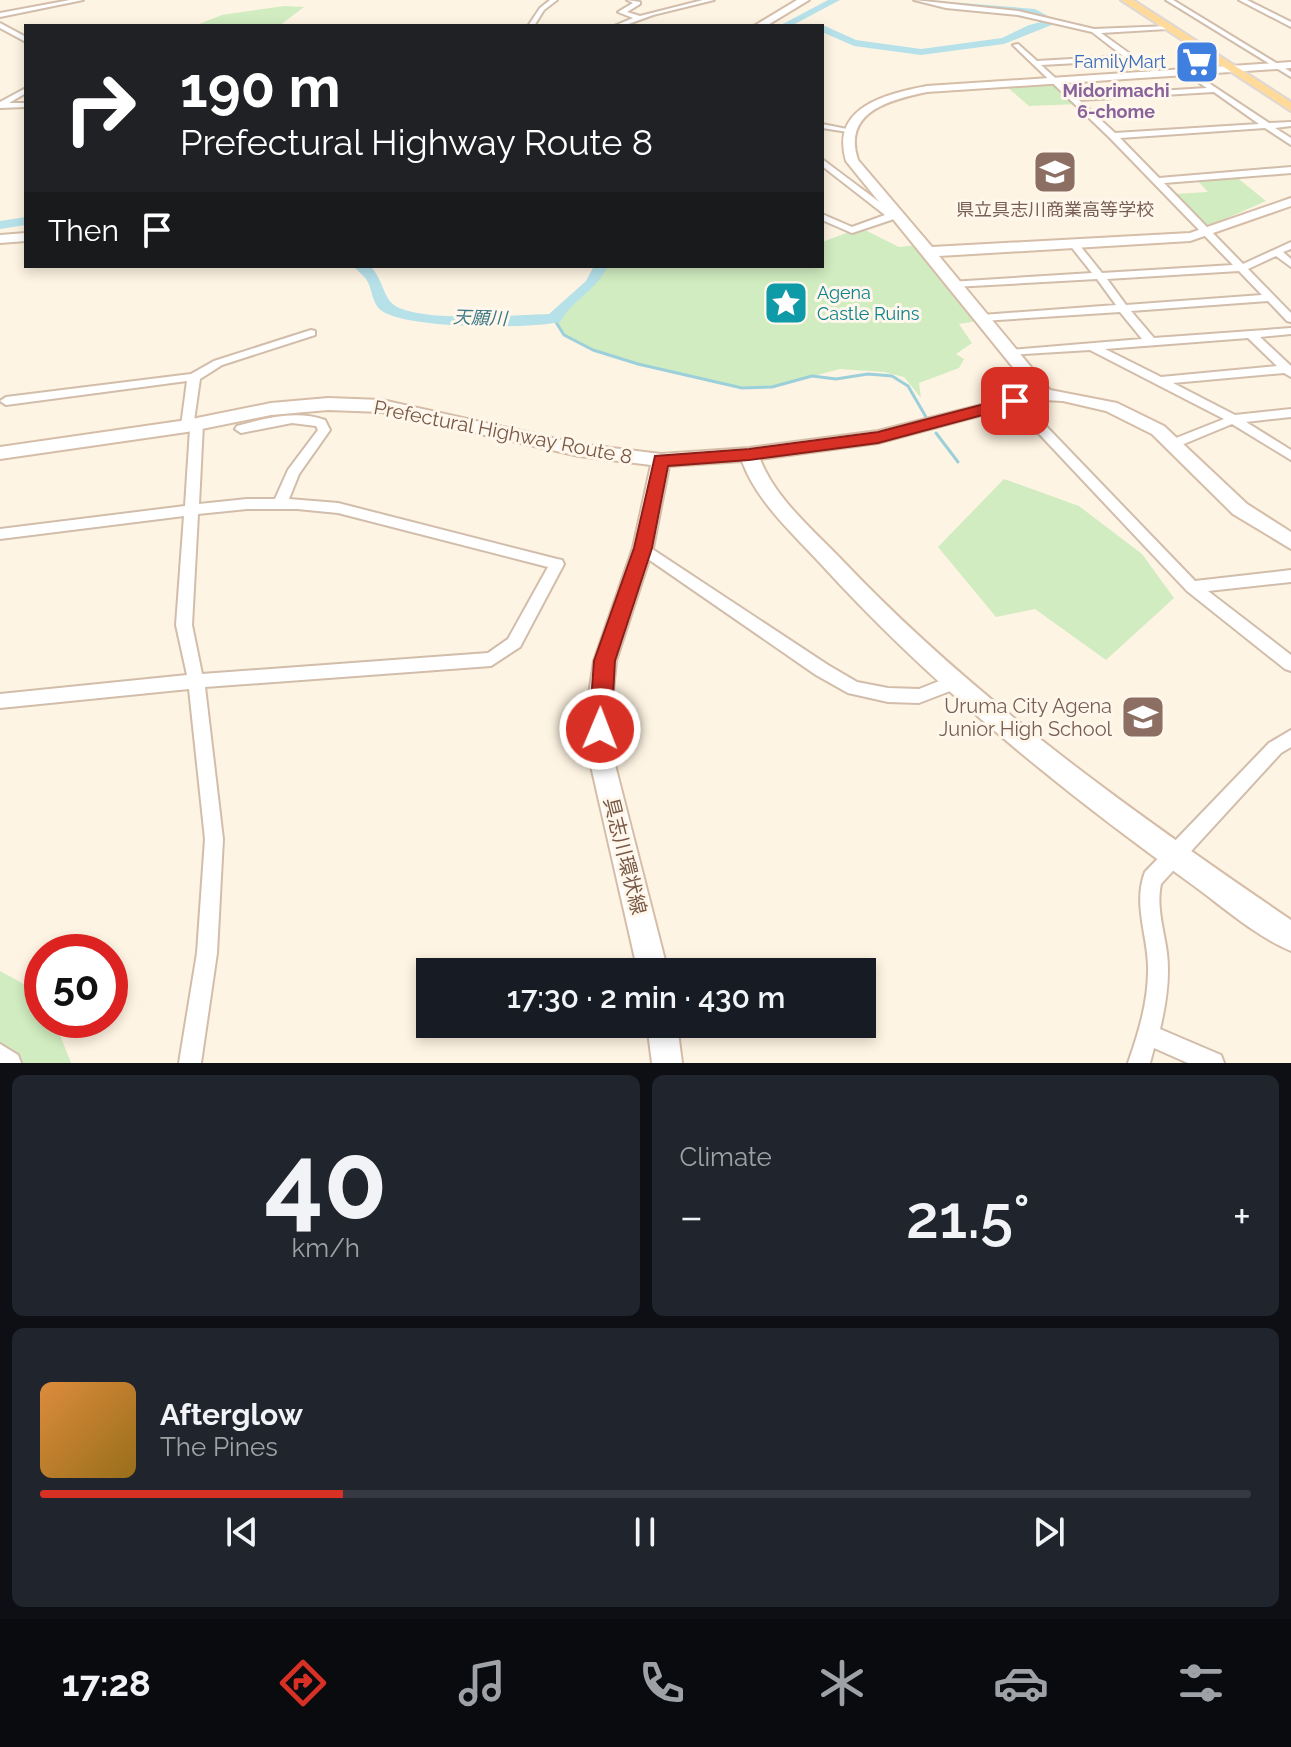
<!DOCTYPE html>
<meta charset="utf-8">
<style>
:root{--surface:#171b24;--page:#20242c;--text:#f1f3f6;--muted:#9ea1a6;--line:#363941;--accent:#d93025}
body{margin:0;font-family:Raleway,"Noto Sans JP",sans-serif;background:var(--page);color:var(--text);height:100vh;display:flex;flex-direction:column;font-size:30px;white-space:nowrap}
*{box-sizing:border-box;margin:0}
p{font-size:26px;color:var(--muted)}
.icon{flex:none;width:44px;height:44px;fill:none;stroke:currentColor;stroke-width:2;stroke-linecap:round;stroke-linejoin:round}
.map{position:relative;height:1063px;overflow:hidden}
.drawer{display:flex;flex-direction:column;gap:12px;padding:12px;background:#0d0f14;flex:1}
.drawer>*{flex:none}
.banner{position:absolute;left:24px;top:24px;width:800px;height:244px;border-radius:0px;box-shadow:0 4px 12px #0003;background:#202124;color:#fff;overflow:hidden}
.speed{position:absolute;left:24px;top:934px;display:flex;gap:16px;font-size:40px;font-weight:700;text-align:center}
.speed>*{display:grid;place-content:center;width:104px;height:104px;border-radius:50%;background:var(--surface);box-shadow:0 4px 12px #0003;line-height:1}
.speed .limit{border:12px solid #d22;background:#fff;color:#111}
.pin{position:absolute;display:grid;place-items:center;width:68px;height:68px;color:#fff;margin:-34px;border-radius:16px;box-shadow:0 4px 12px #0006}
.me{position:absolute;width:88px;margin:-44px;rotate:1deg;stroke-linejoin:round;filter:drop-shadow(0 0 6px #0008)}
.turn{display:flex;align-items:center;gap:28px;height:168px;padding:0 24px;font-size:36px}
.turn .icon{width:104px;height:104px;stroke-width:2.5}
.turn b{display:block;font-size:56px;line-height:68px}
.then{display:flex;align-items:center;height:76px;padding:0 24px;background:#0003;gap:16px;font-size:30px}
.big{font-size:60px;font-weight:600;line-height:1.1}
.drawer .card{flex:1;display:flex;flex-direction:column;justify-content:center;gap:12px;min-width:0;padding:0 28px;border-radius:12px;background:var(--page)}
.drawer .dial{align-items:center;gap:0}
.dial b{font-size:104px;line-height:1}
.song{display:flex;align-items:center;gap:24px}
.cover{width:96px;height:96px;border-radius:12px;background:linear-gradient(135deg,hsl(30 70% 55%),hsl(40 70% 35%))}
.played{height:8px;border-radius:4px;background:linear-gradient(90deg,var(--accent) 25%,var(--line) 25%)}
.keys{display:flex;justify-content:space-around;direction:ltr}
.heat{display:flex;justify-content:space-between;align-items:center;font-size:44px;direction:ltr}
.drawer .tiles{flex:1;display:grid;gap:12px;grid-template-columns:1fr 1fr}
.card:last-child{grid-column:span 2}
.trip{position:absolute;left:416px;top:958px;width:460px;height:80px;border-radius:0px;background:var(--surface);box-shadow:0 4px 12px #0003;font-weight:600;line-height:80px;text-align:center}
.menu{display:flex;height:128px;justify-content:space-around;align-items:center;background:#090b0e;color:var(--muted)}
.menu .icon{width:56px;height:56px}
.menu .current{color:var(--accent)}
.menu b{font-size:36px;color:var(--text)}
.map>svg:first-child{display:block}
</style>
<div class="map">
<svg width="1291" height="1063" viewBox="0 0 1291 1063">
<rect width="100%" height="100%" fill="#fef4e3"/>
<g fill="#d1ecc0">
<polygon points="284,6 304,7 279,26 194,26 222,15"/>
<polygon points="1055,80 1079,104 1029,106 1006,86"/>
<polygon points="1235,176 1266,201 1209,226 1200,224 1174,194 1208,192 1196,179"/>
<polygon points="852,231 867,231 899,247 919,245 984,320 959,324 972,343 956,354 964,359 959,368 919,383 921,398 904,377 884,372 840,369 772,387 742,388 638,364 593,350 564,335 554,319 558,311 592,283 601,266 822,266 822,242"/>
<polygon points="1004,479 1079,506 1142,554 1174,598 1106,660 1035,609 996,617 938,547"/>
<polygon points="0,971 42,994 42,1020 54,1020 71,1063 0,1063"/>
</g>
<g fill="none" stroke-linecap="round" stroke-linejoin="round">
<g stroke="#9bd0db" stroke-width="3">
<polyline points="554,319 564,335 593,350 638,364 742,388 772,387 812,376 836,379 868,374 892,376 908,386 926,417"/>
<polyline points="936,433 958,462"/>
</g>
<g fill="#b6e1e9" fill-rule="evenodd">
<polygon points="828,0 840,0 791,26 779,26"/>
<polygon points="925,0 1035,9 1059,22 1004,44 921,55 854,46 822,32 822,26 819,26 825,26 856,40 921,49 1002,38 1029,25 1045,21 1033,15"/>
<polygon points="26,217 26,225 0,229 0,221"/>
<path d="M 353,266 L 372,268 C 382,279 384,298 394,305 C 421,323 514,315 549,314 L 586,281 L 594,266 L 608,266 C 594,293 573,299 560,322 C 529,329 407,329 382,311 C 371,303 373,289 366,279 C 362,274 357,270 353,266 Z"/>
</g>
<g stroke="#d2bdab" stroke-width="4">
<g id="street">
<polygon points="70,0 83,0 0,17 0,13"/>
<polygon points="550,0 557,0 544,10 534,26 528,26 540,8"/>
<polygon points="627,0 640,2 640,4 627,12 640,16 703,0 714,0 653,15 623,26 614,26 633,18 618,12 633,3"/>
<path d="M 914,0 L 1018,11 L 1094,29 L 1169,26 L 1167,29 L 1101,33 L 1133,56 L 1133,60 L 1041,65 L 1075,96 L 1207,88 L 1186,74 L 1185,72 L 1189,70 L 1269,123 L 1291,122 L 1291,126 L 1275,128 L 1291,138 L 1291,145 L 1265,128 L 1120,138 L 1159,178 L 1291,167 L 1291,173 L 1164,183 L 1243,264 L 1291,242 L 1291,249 L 1283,252 L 1291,259 L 1291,267 L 1276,256 L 1248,269 L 1291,313 L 1291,322 L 1287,321 L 1268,301 L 1131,311 L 1154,338 L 1291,328 L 1291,334 L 1260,337 L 1291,366 L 1291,377 L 1284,373 L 1173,383 L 1235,415 L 1291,409 L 1291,417 L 1246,422 L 1291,450 L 1291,460 L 1232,424 L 1179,446 L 1171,446 L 1169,443 L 1171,440 L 1224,419 L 1090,350 L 1006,355 L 1006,351 L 1010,350 L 1142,339 L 1120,312 L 982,321 L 977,318 L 982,315 L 1116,305 L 1097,279 L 954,287 L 949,284 L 950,282 L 1092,273 L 1069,244 L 1074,241 L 1077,242 L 1102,273 L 1233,265 L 1110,138 L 1013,45 L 1018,44 L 1037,61 L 1123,56 L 1092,32 L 1018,15 L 946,8 ZM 1214,92 L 1259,124 L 1115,133 L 1079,100 ZM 1239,271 L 1262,295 L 1126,305 L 1107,279 ZM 1248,338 L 1277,366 L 1161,377 L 1105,349 Z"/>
<polygon points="1166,0 1173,0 1291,72 1291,77"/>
<polygon points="1239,0 1247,0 1291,22 1291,27"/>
<polygon points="0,23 26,37 26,42 0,28"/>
<polygon points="26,88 26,93 9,103 26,103 26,107 0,108 0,102"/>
<polygon points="822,124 852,130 848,132 822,128"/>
<polygon points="822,159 894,213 900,213 900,217 852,233 822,220 822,214 852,227 885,215 822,166"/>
<path d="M 311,330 L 315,331 L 315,335 L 222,365 L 200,379 L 194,421 L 201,421 L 203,424 L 199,504 L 247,499 L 275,499 L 288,470 L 318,430 L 316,426 L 292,423 L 241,433 L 235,429 L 237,426 C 266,418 296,410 325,420 L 330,430 L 299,474 L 289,499 L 338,503 L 557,559 L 562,560 L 564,564 L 520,647 L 491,666 L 205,687 L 223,839 L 217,953 L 201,1063 L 179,1063 L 197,953 L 205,839 L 189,689 L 0,708 L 0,694 L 187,675 L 176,625 L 184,516 L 0,539 L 0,529 L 185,506 L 190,429 L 183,429 L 181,426 L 187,381 L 6,405 L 0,401 L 6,397 L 191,374 L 214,361 ZM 247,509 L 297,509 L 338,513 L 548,567 L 508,639 L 488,653 L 202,674 L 192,625 L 198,514 Z"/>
<polygon points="1015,397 1019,398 1195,581 1291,570 1291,582 1208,591 1291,655 1291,671 1285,669 1187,591 1011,404 1009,401 1011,398"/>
<polygon points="643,543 828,665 857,682 888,688 919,689 952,676 958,678 960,683 958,688 919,703 888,702 848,693 816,675 638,552 636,548 638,544"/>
<path d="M 1291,730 L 1291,747 L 1281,753 L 1161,884 C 1156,907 1164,930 1167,953 C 1170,979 1166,1004 1160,1029 L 1221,1055 L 1224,1063 L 1188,1063 L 1154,1048 L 1150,1063 L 1128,1063 C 1139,1032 1149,999 1148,965 C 1147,934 1133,903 1145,872 L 1269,743 Z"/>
<polygon points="0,1044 18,1055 21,1063 0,1063"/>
</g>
</g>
<g stroke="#d5bda8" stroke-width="4">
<g id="secondary">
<polygon points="797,0 809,0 766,26 754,26"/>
<path d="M 1291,62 L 1291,68 L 927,92 C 889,100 842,112 858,160 L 932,247 L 1190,233 L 1291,198 L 1291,206 L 1190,241 L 939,256 L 1050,390 L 1117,403 L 1164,426 L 1247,504 L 1291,532 L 1291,549 L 1233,514 L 1152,434 L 1106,411 L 1063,401 L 1043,400 L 1015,406 L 878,443 L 760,459 C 775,498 811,528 839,557 C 973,699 1131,811 1291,920 L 1291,951 C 1255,936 1222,906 1190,883 C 1057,787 930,684 819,562 C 791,532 756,500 742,461 L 669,466 L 653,548 L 616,661 L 612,701 L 613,757 L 668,972 L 638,972 L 589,757 L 588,701 L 594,661 L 633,548 L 651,465 L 579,456 L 382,412 L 328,410 L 271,415 L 187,432 L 0,459 L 0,447 L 187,420 L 271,403 L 328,398 L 382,400 L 579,444 L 661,454 L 749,448 L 878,431 L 1033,392 L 846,161 C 830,107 886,94 927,86 Z"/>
<polygon points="26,233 26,241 0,243 0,235"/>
<polygon points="647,1024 677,1024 682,1063 652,1063"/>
</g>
</g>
<g stroke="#dfd7d3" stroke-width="4">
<polygon id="primary" points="1121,0 1133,0 1291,102 1291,111"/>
</g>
<use href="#street" fill="#fff" fill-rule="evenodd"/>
<use href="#secondary" fill="#fff" fill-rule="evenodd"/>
<use href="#primary" fill="#ffda99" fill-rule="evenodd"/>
</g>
<polygon fill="#d93025" stroke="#8d1f18" stroke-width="2" points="1015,396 1020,397 1020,405 878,443 749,460 668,466 652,548 615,661 611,729 608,736 600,739 593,736 589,729 594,661 634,548 655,456 749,449 878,432"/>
<defs>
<g id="supermarket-square" transform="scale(2.3)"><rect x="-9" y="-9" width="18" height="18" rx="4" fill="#3f7fe0" stroke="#fff7eb"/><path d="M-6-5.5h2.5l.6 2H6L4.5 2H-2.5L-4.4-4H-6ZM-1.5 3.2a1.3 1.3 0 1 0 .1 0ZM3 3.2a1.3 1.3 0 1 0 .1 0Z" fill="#fff"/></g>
<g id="school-square" transform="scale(2.3)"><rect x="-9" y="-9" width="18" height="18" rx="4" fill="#8d6e63" stroke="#fff7eb"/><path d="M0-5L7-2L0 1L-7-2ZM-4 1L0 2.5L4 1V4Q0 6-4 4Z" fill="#fff"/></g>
<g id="sight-square" transform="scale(2.3)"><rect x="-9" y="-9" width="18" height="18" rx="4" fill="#0f9aa8" stroke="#fff7eb"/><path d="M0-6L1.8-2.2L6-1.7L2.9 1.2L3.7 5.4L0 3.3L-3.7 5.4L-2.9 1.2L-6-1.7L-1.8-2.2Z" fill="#fff"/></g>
</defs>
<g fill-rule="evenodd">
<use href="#supermarket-square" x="1197" y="62"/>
<use href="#school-square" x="1055" y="172"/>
<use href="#sight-square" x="786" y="303"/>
<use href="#school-square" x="1143" y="717"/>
</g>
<g text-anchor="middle" stroke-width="6" stroke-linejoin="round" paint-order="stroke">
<g font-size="18" fill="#366cbe" stroke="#fff7eb" text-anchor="end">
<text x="1166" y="68">FamilyMart</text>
</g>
<g font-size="18" font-weight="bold" fill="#89629c" stroke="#fff7eb">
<text x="1116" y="97">Midorimachi<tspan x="1116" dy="21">6-chome</tspan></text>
</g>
<g font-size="18" fill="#785e54" stroke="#fff7eb">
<text x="1055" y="216">県立具志川商業高等学校</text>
</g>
<g font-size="18" fill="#0d838f" stroke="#fff7eb" text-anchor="start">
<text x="817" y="299">Agena<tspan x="817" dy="21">Castle Ruins</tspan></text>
</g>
<g font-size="18" font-style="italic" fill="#3c7886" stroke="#fff7eb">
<text transform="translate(480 318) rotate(2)" y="6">天願川</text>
</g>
<g font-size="20" fill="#785947" stroke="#fff7eb">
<text transform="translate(503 432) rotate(11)" y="7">Prefectural Highway Route 8</text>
<text transform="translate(625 856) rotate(76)" y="7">具志川環状線</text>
</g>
<g font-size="20" fill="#785e54" stroke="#fff7eb" text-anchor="end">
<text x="1112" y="713">Uruma City Agena<tspan x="1112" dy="23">Junior High School</tspan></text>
</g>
</g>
</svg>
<div class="speed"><div class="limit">50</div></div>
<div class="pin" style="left:1015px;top:401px;background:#d93025"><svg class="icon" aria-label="arrive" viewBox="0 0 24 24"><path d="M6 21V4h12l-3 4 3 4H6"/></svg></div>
<svg class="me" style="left:600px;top:729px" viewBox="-20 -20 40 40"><circle r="17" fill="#d93025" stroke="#fff" stroke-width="3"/><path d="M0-11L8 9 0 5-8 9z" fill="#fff"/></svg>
<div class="trip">17:30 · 2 min · 430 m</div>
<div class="banner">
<div class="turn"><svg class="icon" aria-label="right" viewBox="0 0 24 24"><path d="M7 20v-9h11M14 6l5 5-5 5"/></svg><div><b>190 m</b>Prefectural Highway Route 8</div></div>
<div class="then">Then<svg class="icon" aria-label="arrive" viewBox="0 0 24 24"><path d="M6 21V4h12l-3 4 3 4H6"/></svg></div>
</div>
</div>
<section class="drawer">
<div class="tiles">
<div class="card dial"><b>40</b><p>km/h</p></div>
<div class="card"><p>Climate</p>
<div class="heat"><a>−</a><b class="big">21.5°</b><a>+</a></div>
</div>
<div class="card">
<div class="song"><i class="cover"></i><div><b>Afterglow</b><p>The Pines</p></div></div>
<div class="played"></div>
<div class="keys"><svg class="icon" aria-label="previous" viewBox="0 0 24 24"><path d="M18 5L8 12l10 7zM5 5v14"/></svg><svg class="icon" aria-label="pause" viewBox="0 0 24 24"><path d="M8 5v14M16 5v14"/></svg><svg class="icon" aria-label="next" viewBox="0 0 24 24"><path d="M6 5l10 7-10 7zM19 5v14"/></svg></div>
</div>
</div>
</section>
<nav class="menu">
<b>17:28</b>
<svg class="icon current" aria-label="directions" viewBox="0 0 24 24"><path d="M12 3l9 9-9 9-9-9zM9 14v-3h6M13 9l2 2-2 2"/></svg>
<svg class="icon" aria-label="music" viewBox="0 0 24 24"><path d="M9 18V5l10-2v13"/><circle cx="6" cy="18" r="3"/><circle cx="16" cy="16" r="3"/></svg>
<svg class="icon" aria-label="phone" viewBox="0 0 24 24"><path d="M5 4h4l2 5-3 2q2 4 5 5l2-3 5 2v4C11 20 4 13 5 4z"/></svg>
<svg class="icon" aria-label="climate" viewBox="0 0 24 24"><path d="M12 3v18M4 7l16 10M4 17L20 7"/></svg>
<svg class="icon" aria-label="car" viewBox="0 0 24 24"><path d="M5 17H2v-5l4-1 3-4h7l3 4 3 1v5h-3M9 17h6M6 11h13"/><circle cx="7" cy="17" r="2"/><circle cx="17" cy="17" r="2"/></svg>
<svg class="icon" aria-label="filters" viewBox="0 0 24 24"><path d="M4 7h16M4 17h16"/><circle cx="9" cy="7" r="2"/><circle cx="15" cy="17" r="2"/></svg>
</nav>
